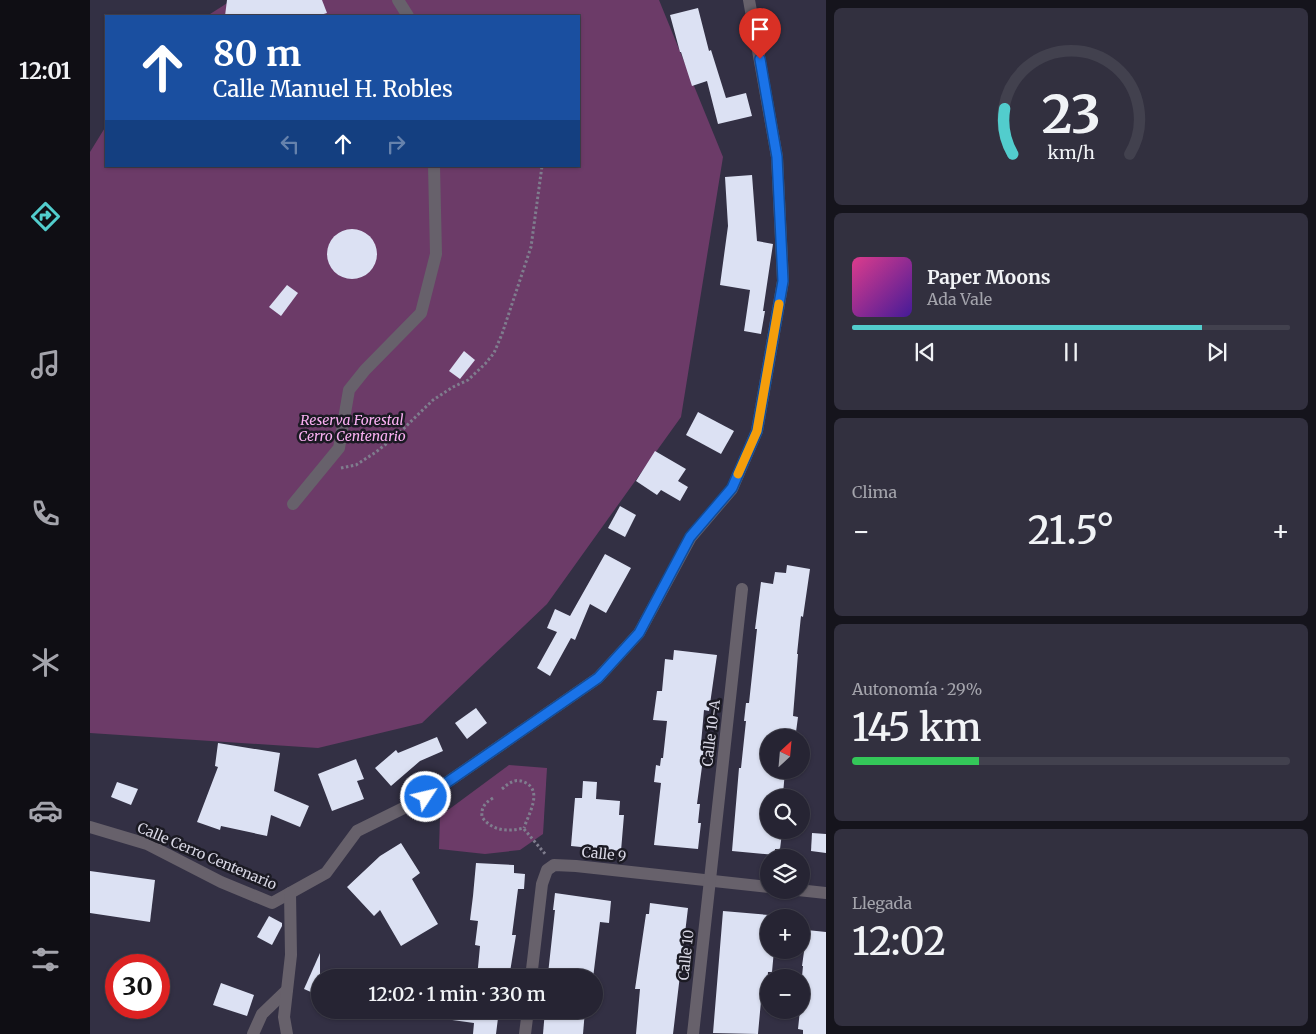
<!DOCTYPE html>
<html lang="es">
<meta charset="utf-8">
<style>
:root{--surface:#262433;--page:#32303f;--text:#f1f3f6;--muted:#a4a4ac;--line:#42414e;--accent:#52cdcd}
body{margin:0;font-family:Merriweather,serif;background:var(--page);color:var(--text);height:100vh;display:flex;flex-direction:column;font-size:19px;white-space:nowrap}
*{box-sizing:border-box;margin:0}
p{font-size:16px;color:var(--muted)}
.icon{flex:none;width:28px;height:28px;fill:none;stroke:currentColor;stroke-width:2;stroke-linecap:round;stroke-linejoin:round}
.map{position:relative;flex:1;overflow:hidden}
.drawer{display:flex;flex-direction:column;gap:8px;padding:8px;background:#15141c;width:490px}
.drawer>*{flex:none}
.guide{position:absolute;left:15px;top:15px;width:475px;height:152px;border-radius:0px;box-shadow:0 1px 4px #0004,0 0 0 1px var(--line);background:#1a4fa0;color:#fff;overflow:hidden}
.needle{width:32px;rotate:26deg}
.buttons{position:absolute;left:670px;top:729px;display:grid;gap:10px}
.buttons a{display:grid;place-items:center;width:50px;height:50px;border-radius:50%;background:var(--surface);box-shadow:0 1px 4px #0004,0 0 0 1px var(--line);font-size:25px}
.speed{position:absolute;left:15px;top:954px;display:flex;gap:10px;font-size:25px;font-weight:700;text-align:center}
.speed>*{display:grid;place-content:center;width:65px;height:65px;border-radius:50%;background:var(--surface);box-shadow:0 1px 4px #0004,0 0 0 1px var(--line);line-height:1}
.speed .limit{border:8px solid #d22;background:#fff;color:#111}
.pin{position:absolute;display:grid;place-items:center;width:42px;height:42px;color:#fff;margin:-51px -21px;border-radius:50% 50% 50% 0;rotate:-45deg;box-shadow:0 0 5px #0007}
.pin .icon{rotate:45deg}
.me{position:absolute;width:55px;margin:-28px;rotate:55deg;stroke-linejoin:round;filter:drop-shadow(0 0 4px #0008)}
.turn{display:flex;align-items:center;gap:18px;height:105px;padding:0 25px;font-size:22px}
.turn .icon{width:65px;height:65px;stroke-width:2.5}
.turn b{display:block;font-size:35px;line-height:42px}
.lanes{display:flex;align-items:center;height:48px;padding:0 25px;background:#0003;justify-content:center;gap:25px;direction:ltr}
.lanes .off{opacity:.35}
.big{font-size:38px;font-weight:600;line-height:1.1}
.drawer .tile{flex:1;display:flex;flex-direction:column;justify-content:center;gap:8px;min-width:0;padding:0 18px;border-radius:8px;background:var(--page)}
.drawer .dial{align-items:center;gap:0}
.dial svg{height:130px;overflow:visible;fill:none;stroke:var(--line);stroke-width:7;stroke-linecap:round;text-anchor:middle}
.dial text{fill:var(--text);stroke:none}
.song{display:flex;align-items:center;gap:15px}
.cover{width:60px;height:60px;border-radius:8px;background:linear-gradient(135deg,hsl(330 70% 55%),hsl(260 70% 35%))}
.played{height:5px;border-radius:2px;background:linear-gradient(90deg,var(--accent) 80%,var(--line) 80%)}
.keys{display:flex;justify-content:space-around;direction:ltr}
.heat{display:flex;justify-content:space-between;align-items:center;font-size:28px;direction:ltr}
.charge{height:8px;border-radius:4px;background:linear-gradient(90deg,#34c759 29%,var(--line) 0)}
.trip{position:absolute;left:221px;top:969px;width:292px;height:50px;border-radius:25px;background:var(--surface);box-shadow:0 1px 4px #0004,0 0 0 1px var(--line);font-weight:600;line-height:50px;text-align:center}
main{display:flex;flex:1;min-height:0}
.dock{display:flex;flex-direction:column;width:90px;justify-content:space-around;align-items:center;background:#0f0e14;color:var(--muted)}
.dock .icon{width:35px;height:35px}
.dock .on{color:var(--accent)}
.dock b{font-size:22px;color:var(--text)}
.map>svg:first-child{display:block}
</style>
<main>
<nav class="dock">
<b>12:01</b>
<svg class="icon on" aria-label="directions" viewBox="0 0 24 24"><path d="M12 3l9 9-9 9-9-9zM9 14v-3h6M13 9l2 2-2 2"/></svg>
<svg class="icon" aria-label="music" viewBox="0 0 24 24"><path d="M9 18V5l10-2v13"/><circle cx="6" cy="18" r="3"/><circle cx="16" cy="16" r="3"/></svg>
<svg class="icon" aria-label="phone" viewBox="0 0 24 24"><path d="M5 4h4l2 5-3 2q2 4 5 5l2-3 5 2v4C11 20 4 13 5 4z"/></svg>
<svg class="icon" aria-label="climate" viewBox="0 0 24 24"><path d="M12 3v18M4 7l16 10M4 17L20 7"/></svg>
<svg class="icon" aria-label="car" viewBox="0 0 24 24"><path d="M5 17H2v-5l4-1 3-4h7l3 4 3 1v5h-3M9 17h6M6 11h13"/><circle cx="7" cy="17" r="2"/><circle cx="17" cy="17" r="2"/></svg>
<svg class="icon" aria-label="filters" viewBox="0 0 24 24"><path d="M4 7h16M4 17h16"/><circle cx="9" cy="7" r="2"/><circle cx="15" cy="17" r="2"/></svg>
</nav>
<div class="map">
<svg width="736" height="1034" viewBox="0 0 736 1034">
<rect width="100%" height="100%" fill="#333044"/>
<g fill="#6c3b68">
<polygon points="142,0 569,0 633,157 591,417 457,604 332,723 228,748 0,733 0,152 16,126 16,166 489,166 489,16 117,16"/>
<polygon points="419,765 457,768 453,834 430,850 395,854 349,849 350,816"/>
</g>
<g fill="#dce1f3">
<polygon points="137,0 232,0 237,13 227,16 135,16"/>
<polygon points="608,8 619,51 621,50 636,98 656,93 662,116 628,124 617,81 602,86 591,52 590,52 580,15"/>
<polygon points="662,175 667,241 683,244 673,311 675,311 671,334 654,331 660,290 630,285 638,226 635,177"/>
<circle cx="262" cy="254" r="25"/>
<polygon points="197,285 208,293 191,316 179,307"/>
<polygon points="374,351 385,360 370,379 359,371"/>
<polygon points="608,412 644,431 631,454 596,435"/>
<polygon points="565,451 596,469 588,481 598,487 590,501 571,490 567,495 546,481"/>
<polygon points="530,506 546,515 535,537 518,528"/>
<polygon points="515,554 541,568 516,613 500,604 485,640 481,638 460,676 447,668 467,632 457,628 465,609 480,616"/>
<polygon points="697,565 720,569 713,617 711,616 707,654 708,654 703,716 708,717 706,732 703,731 702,738 679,738 679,770 695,771 693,794 688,794 688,798 679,798 679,832 692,833 690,849 685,849 685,855 642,851 649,768 651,768 656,721 654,721 656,703 659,703 667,629 665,629 671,582 683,584 685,572 696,573"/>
<polygon points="584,650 627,655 619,711 614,710 611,744 615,744 607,804 610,804 608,823 611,823 608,849 564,845 571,783 564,782 566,765 570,766 571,758 573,758 577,721 563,720 567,691 572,691 575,659 583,660"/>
<polygon points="386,708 397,723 377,739 365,723"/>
<polygon points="347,737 353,751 330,761 301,786 285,768 306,750 308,753"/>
<polygon points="128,743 190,753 184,791 219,806 210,827 181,815 177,836 131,826 130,830 107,822 128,767 125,766"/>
<polygon points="266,759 274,779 267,781 274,799 242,811 228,774"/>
<polygon points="493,781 507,782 506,799 530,801 529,815 534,815 531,851 481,846 485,798 492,798"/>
<polygon points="27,782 48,789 41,805 21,797"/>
<polygon points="722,833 736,834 736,853 721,851"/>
<polygon points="311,843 330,873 322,879 348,924 311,946 290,910 284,916 257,887 290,856"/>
<polygon points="386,863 424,865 424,873 435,874 434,889 428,889 422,935 426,935 419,978 387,978 390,946 385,945 388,921 380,920 383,896"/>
<polygon points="0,871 65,880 60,922 0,913"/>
<polygon points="465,893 521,901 519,923 510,922 503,978 471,978 472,975 458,974 465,910 463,910"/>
<polygon points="560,903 598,908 583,1034 546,1034 550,989 545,989 556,914 559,914"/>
<polygon points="633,911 679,915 679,950 684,950 682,972 678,972 676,1001 671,1001 668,1034 623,1033"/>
<polygon points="179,916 192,923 192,926 182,945 167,937"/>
<polygon points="717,930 736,932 736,1034 713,1034 713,1030 708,1029 710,1010 711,1010 711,987 713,966 712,966"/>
<polygon points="230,953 230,996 214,989"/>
<polygon points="131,983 164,995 157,1016 123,1005"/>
<polygon points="355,1010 409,1010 406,1034 383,1034 384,1023 355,1019"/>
<polygon points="455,1010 495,1010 493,1034 453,1034"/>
</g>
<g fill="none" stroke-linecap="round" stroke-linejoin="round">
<g stroke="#7f7d8e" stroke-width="3" stroke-dasharray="2.5 2.5" stroke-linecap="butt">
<polyline points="251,468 266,465 286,452 306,436 343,400 363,387 378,380 395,364 404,353 412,334 441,247 452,166"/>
<path d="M 412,789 C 419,783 425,778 434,782 C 454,790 438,815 434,828"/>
<path d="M 403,798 C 395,803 391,807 392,817 C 402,831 418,832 434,828"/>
<polyline points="434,829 456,855"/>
</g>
<g stroke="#67616b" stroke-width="12">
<polyline points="308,0 318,16"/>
<polyline points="203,504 249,448 259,390 275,370 331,313 346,254 344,166"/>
<polyline points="0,827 57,844 131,882 182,903 236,873 267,831 336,797 508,678 549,633 601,537 642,489 667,431 693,281 687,157 659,0"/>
<polyline points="708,890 736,893"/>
<polyline points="441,978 452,884 457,870 464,865 486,866 679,887"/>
<polyline points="163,1034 172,1014 197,990"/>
<polyline points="197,1034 194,1017 201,955 200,893"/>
<polyline points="435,1034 438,1010"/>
<polyline points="603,1034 652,589"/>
</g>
</g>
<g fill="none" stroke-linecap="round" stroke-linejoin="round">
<g stroke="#114b97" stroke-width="12">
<polyline id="route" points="336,797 508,678 549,633 600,537 642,488 667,431 693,281 687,157 670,59"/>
</g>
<use href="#route" stroke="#1a73e8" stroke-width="9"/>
<polyline stroke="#f59e0b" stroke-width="9" points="648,474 667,431 689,304"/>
</g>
<g text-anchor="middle" stroke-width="5" stroke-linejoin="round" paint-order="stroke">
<g font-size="14" font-style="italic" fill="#fab0f2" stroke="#1b1a23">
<text x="262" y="425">Reserva Forestal<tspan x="262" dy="16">Cerro Centenario</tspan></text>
</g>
<g font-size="14" fill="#d8d7e4" stroke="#1b1a23">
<text transform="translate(621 733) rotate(-83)" y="5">Calle 10-A</text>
<text transform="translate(514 854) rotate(6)" y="5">Calle 9</text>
<text transform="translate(117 856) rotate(23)" y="5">Calle Cerro Centenario</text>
<text transform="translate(596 955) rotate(-84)" y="5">Calle 10</text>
</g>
</g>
</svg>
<div class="buttons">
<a><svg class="needle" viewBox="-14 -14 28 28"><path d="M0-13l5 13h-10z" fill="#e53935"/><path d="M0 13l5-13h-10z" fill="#a4a4ac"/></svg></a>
<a><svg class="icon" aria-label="search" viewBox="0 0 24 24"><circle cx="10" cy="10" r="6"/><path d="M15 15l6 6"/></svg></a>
<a><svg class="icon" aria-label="layers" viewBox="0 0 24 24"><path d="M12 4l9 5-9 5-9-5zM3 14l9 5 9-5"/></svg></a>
<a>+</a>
<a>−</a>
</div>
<div class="speed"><div class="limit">30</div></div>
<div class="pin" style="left:670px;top:59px;background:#d93025"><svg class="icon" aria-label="arrive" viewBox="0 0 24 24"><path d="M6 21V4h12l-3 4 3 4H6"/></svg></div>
<svg class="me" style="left:336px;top:797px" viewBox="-20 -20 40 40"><circle r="17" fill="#1a73e8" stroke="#fff" stroke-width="3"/><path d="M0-11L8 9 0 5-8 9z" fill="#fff"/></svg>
<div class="trip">12:02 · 1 min · 330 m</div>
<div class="guide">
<div class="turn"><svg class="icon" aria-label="ahead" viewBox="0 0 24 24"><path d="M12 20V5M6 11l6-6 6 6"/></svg><div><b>80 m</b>Calle Manuel H. Robles</div></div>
<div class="lanes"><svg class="icon off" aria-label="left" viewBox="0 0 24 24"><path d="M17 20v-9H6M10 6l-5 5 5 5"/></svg><svg class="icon" aria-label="ahead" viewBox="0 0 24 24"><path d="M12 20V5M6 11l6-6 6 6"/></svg><svg class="icon off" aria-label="right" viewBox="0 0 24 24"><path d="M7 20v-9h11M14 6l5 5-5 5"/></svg></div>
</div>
</div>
<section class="drawer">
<div class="tile dial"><svg viewBox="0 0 100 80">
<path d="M14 69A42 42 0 1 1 86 69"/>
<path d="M14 69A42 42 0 0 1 9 41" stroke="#52cdcd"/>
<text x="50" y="56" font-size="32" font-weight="700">23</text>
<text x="50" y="72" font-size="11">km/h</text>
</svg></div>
<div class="tile">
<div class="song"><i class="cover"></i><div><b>Paper Moons</b><p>Ada Vale</p></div></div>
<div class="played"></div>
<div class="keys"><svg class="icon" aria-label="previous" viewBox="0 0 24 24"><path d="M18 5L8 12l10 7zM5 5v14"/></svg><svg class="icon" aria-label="pause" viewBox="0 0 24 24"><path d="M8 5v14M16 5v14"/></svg><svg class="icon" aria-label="next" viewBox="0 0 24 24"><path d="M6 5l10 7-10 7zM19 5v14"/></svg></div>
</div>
<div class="tile"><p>Clima</p>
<div class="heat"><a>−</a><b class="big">21.5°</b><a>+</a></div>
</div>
<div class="tile"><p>Autonomía · 29%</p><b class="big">145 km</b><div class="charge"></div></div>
<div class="tile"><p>Llegada</p><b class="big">12:02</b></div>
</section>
</main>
